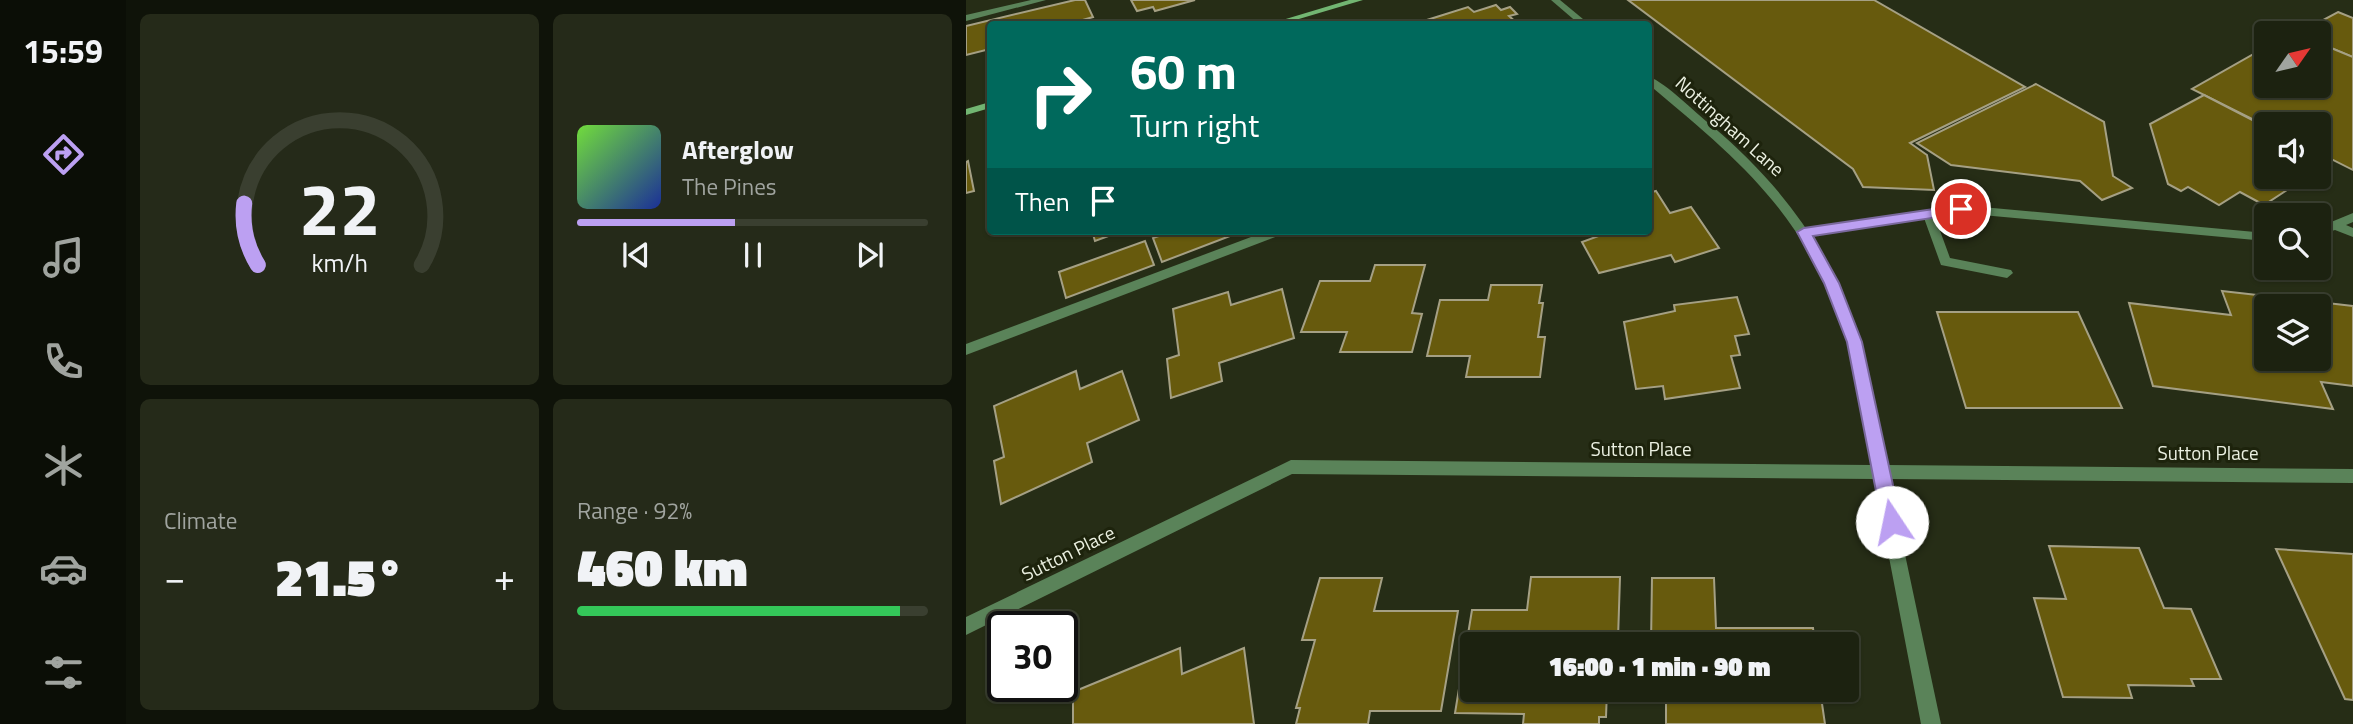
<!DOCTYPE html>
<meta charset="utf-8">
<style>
:root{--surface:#1c2210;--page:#252a19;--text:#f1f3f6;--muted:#a0a49f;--line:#3a3f30;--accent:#bca0f2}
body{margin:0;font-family:"Titillium Web",sans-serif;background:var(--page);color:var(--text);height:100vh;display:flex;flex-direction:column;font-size:26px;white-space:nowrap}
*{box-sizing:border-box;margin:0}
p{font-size:23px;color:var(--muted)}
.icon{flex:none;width:38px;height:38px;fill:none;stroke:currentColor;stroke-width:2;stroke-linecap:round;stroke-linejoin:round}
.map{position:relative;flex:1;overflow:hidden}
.sheet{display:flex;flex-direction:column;gap:14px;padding:14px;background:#0f1309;width:840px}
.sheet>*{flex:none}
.top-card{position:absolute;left:21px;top:21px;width:665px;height:214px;border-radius:7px;box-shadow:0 2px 5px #0004,0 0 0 2px var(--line);background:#00695c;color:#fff;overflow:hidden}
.needle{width:46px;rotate:56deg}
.buttons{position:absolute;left:1288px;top:21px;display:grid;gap:14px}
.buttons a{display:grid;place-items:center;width:77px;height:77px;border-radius:7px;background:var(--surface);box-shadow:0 2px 5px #0004,0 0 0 2px var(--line);font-size:35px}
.speed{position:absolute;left:21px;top:611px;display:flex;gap:14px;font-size:35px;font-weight:700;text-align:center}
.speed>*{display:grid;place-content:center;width:91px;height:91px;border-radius:50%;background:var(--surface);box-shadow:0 2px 5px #0004,0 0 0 2px var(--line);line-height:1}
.speed .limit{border:4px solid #111;border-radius:10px;background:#fff;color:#111}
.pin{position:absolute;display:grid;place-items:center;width:60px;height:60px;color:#fff;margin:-30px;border:4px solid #fff;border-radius:50%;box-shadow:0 2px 7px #0007}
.me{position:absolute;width:77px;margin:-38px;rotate:349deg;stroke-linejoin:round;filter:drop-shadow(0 0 5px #0008)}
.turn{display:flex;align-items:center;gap:24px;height:147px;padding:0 28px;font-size:32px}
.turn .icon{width:91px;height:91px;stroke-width:2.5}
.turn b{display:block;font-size:49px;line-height:60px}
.then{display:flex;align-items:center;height:66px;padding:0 28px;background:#0003;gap:14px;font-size:26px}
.big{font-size:52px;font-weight:800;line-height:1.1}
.sheet .widget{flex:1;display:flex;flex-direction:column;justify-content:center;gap:10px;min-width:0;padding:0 24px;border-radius:10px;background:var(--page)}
.sheet .dial{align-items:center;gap:0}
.dial svg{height:182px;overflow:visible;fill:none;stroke:var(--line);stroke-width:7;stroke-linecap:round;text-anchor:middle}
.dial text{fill:var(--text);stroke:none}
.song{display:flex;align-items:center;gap:21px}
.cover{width:84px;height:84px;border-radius:10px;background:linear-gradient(135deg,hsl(100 70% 55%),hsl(230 70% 35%))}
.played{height:7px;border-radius:4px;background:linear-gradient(90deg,var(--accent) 45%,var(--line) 45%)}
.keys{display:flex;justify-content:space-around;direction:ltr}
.heat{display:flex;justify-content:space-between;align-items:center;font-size:38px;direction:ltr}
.charge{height:10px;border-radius:5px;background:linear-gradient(90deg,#34c759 92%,var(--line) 0)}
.sheet .tiles{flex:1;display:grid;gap:14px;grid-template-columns:repeat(2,1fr)}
.trip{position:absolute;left:494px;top:632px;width:399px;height:70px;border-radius:7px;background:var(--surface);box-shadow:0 2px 5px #0004,0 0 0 2px var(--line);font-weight:800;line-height:70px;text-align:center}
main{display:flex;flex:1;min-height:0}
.tabs{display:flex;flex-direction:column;width:126px;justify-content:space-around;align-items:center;background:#0b0e06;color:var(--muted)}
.tabs .icon{width:49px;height:49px}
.tabs .active{color:var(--accent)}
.tabs b{font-size:32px;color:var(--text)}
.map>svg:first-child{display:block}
</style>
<main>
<nav class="tabs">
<b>15:59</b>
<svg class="icon active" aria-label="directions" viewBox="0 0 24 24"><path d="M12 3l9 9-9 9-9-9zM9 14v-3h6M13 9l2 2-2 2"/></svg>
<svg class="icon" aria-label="music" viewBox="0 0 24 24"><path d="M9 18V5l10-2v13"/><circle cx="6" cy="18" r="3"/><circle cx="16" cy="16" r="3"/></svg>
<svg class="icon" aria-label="phone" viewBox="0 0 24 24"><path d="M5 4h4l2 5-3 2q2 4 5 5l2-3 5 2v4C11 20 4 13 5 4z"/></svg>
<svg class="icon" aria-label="climate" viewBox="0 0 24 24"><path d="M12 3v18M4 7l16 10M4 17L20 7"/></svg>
<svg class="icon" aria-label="car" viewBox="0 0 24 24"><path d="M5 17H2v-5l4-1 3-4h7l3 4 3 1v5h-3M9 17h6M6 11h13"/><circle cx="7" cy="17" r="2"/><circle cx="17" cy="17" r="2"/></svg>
<svg class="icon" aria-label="filters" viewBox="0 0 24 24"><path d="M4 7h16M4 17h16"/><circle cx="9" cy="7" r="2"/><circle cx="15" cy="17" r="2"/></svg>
</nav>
<section class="sheet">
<div class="tiles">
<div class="widget dial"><svg viewBox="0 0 100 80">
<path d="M14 69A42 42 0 1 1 86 69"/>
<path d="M14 69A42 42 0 0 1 8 42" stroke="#bca0f2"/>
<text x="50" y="56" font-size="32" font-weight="700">22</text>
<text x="50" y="72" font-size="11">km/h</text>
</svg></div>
<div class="widget">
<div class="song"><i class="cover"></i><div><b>Afterglow</b><p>The Pines</p></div></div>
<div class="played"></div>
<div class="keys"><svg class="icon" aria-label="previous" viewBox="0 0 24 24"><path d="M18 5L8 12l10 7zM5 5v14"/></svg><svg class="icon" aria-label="pause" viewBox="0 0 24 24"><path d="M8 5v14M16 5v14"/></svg><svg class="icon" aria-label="next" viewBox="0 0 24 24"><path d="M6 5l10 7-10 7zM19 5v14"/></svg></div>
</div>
<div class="widget"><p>Climate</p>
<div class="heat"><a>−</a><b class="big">21.5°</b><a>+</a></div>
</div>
<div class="widget"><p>Range · 92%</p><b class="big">460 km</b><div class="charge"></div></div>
</div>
</section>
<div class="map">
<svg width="1387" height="724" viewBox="0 0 1387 724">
<rect width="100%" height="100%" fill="#262d16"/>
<g fill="#675a0d" stroke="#a5a084" stroke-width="2" fill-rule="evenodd">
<polygon points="109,0 119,0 127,17 103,24 24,24 24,49 0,55 0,26"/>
<polygon points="165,0 229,0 189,11 187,7 171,11"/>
<polygon points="662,0 908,0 1059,87 944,143 961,155 968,190 897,187 887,169"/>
<polygon points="530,5 535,10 544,7 551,14 543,16 552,24 466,24 461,20 502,7 508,12"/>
<polygon points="1372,12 1387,18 1387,57 1353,43 1353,33 1333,33"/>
<polygon points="1353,43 1387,57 1387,170 1353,153 1353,124 1300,124 1300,126 1226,89 1300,47 1300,86 1353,86"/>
<polygon points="1070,84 1138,122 1147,176 1166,188 1136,200 1114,181 985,165 951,143"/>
<polygon points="1238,95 1300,127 1300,177 1341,177 1298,205 1274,192 1253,205 1222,187 1215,191 1202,184 1184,124"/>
<polygon points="2,161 8,191 0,193 0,162"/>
<polygon points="690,191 704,213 725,207 753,248 709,262 705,255 633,273 616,242 646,231 682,231 682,193"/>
<polygon points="126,231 156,231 129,241"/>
<polygon points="207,231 277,231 196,262 187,238"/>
<polygon points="179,241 188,265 100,298 93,272"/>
<polygon points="409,265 459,265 446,313 456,314 446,352 374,352 381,332 335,332 354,281 404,281"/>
<polygon points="525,285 576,285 573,303 577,303 572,337 579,337 574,377 500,377 504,356 461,356 474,300 522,300"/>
<polygon points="316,289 328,338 253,363 256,381 205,398 201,359 213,355 207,309 262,292 265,305"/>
<path d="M 1256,291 L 1387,306 L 1387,386 L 1355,382 L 1367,409 L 1187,386 L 1163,303 L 1265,315 ZM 1300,306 L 1353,306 L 1353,359 L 1300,359 Z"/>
<polygon points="771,297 783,334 769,336 774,355 765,356 774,388 699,399 697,386 670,389 658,322 709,311 708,305"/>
<polygon points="971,312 1112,312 1156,408 1000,408"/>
<polygon points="110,371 114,389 156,371 173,420 121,443 126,462 35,504 28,461 38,457 28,406"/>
<polygon points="1083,546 1173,548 1198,608 1225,609 1255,679 1225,679 1228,686 1162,685 1166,698 1097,697 1068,598 1100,599"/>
<polygon points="1310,549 1387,554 1387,700 1379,699"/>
<polygon points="565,577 654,577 652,639 644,638 644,644 506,644 506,690 641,690 640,717 633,717 633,724 557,724 558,714 489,713 506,610 561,610"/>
<polygon points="354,578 416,578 408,611 492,611 475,711 404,711 402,724 330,724 334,708 330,708 349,640 336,640"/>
<polygon points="686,578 748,578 750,628 847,628 849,644 685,644"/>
<polygon points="214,648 216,674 278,648 288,724 107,724 107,692"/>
<polygon points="700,690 854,690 859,724 700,724"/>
</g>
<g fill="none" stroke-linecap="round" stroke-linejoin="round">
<g fill="#5a8359" fill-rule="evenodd">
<polygon points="65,0 80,0 0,21 0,15"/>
<polygon points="994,205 1300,233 1300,241 994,213 969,217 984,258 1045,270 1047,273 1041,278 975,265 958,218 838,236 832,232 838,228"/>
<polygon points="1387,213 1387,222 1380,225 1387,228 1387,237 1369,230 1353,235 1353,227"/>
<polygon points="301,231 319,231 317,234 0,355 0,344"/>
</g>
<g fill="#5a8359" fill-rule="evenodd">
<polygon points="585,0 594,0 623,24 613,24"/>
<path d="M 682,76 C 703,85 727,111 745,125 C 816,185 865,251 894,340 C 907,378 912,426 921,465 L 1387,469 L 1387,483 L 923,479 L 975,724 L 955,724 L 908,479 L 326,474 L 0,635 L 0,617 L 325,460 L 905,465 C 897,426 892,377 880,340 C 841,216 778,164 682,84 Z"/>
</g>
<g fill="#72b672" fill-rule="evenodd">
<polygon points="383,0 397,0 316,24 303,24"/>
<polygon points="24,102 24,108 0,115 0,109"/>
</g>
</g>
<polygon fill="#bca0f2" stroke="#7a689d" stroke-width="2" points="995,205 999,206 999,213 847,236 873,283 896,342 935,522 932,528 926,531 919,528 916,522 881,342 858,283 831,232 838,228"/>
<g text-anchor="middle" stroke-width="6" stroke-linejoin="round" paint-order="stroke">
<g font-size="19" fill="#ebf0e1" stroke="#1d230c">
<text transform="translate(764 126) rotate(42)" y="7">Nottingham Lane</text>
<text x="675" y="456">Sutton Place</text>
<text x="1242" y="460">Sutton Place</text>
<text transform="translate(102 553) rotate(-26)" y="7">Sutton Place</text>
</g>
</g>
</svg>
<div class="buttons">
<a><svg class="needle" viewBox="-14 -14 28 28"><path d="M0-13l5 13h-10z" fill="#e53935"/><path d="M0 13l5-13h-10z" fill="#a0a49f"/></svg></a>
<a><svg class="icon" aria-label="sound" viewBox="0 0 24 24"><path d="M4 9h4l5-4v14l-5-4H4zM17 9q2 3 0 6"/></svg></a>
<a><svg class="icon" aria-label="search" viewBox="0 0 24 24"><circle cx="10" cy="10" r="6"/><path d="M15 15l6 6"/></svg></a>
<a><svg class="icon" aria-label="layers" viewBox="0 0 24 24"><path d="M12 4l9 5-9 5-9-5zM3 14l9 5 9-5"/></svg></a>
</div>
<div class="speed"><div class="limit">30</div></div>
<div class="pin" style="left:995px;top:209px;background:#d93025"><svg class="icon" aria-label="arrive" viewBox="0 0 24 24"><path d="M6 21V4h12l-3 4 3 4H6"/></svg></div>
<svg class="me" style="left:926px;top:522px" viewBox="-20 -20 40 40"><circle r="19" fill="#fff"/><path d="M0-13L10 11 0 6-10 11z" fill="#bca0f2"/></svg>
<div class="trip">16:00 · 1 min · 90 m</div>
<div class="top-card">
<div class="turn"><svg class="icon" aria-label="right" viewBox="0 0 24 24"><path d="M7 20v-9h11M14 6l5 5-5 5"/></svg><div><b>60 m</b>Turn right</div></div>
<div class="then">Then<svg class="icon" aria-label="arrive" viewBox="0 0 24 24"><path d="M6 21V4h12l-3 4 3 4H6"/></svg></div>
</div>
</div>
</main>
